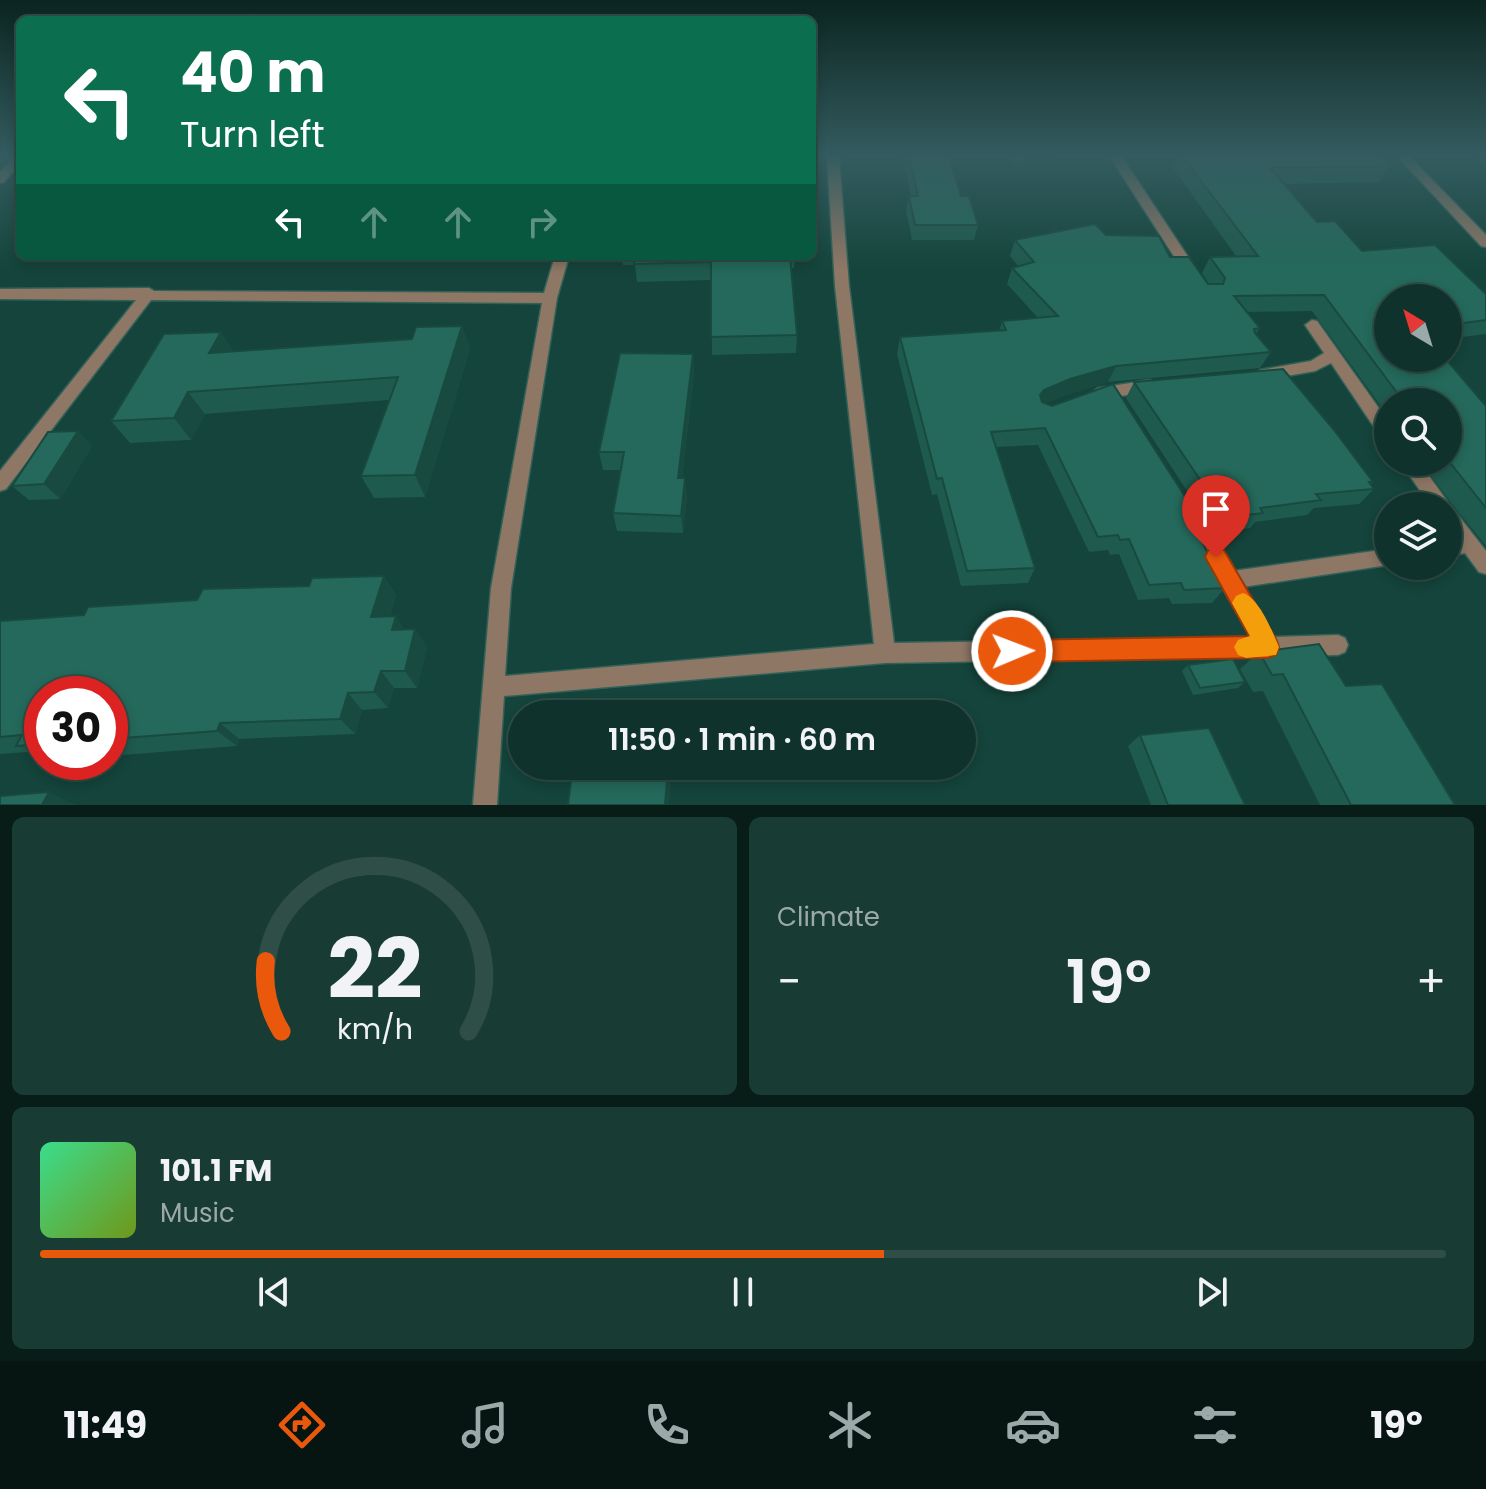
<!DOCTYPE html>
<meta charset="utf-8">
<style>
:root{--surface:#0f332c;--page:#183b34;--text:#f1f3f6;--muted:#9baaa9;--line:#2f4e48;--accent:#ea580c}
body{margin:0;font-family:Poppins,sans-serif;background:var(--page);color:var(--text);height:100vh;display:flex;flex-direction:column;font-size:30px;white-space:nowrap}
*{box-sizing:border-box;margin:0}
p{font-size:26px;color:var(--muted)}
.icon{flex:none;width:44px;height:44px;fill:none;stroke:currentColor;stroke-width:2;stroke-linecap:round;stroke-linejoin:round}
.map{position:relative;height:805px;overflow:hidden}
.details{display:flex;flex-direction:column;gap:12px;padding:12px;background:#081c18;flex:1}
.details>*{flex:none}
.hud{position:absolute;left:16px;top:16px;width:800px;height:244px;border-radius:12px;box-shadow:0 4px 12px #0003,0 0 0 2px var(--line);background:#0b6e4f;color:#fff;overflow:hidden}
.needle{width:52px;rotate:322deg}
.buttons{position:absolute;left:1374px;top:284px;display:grid;gap:16px}
.buttons a{display:grid;place-items:center;width:88px;height:88px;border-radius:50%;background:var(--surface);box-shadow:0 4px 12px #0003,0 0 0 2px var(--line);font-size:40px}
.speed{position:absolute;left:24px;top:676px;display:flex;gap:16px;font-size:40px;font-weight:700;text-align:center}
.speed>*{display:grid;place-content:center;width:104px;height:104px;border-radius:50%;background:var(--surface);box-shadow:0 4px 12px #0003,0 0 0 2px var(--line);line-height:1}
.speed .limit{border:12px solid #d22;background:#fff;color:#111}
.pin{position:absolute;display:grid;place-items:center;width:68px;height:68px;color:#fff;margin:-82px -34px;border-radius:50% 50% 50% 0;rotate:-45deg;box-shadow:0 0 8px #0007}
.pin .icon{rotate:45deg}
.me{position:absolute;width:88px;margin:-44px;rotate:89deg;stroke-linejoin:round;filter:drop-shadow(0 0 6px #0008)}
.turn{display:flex;align-items:center;gap:28px;height:168px;padding:0 32px;font-size:36px}
.turn .icon{width:104px;height:104px;stroke-width:2.5}
.turn b{display:block;font-size:56px;line-height:68px}
.lanes{display:flex;align-items:center;height:76px;padding:0 32px;background:#0003;justify-content:center;gap:40px;direction:ltr}
.lanes .off{opacity:.35}
.big{font-size:60px;font-weight:600;line-height:1.1}
.details .widget{flex:1;display:flex;flex-direction:column;justify-content:center;gap:12px;min-width:0;padding:0 28px;border-radius:12px;background:var(--page)}
.details .dial{align-items:center;gap:0}
.dial svg{height:208px;overflow:visible;fill:none;stroke:var(--line);stroke-width:7;stroke-linecap:round;text-anchor:middle}
.dial text{fill:var(--text);stroke:none}
.song{display:flex;align-items:center;gap:24px}
.cover{width:96px;height:96px;border-radius:12px;background:linear-gradient(135deg,hsl(150 70% 55%),hsl(80 70% 35%))}
.played{height:8px;border-radius:4px;background:linear-gradient(90deg,var(--accent) 60%,var(--line) 60%)}
.keys{display:flex;justify-content:space-around;direction:ltr}
.heat{display:flex;justify-content:space-between;align-items:center;font-size:44px;direction:ltr}
.details .tiles{flex:1;display:grid;gap:12px;grid-template-columns:1fr 1fr}
.widget:last-child{grid-column:span 2}
.trip{position:absolute;left:508px;top:700px;width:468px;height:80px;border-radius:40px;background:var(--surface);box-shadow:0 4px 12px #0003,0 0 0 2px var(--line);font-weight:600;line-height:80px;text-align:center}
.dock{display:flex;height:128px;justify-content:space-around;align-items:center;background:#061412;color:var(--muted)}
.dock .icon{width:56px;height:56px}
.dock .current{color:var(--accent)}
.dock b{font-size:36px;color:var(--text)}
.map>svg:first-child{display:block}
</style>
<div class="map">
<svg width="1486" height="805" viewBox="0 0 1486 805">
<rect width="100%" height="100%" fill="#14443b"/>
<g fill="none" stroke-linecap="round" stroke-linejoin="round">
<g stroke="#326158" stroke-width="3">
<g id="street">
<polygon points="14,157 20,157 20,164 4,182 0,183 0,172"/>
<polygon points="827,157 839,157 849,286 894,643 1251,637 1176,507 1179,502 1185,500 1191,502 1233,571 1388,549 1388,565 1243,587 1273,637 1338,635 1345,638 1348,645 1345,652 1338,655 885,663 504,696 497,805 473,805 491,588 542,303 151,300 6,489 0,491 0,471 136,300 0,299 0,289 149,288 154,291 544,293 555,256 569,256 557,298 511,588 505,676 874,644 835,286"/>
<polygon points="1110,157 1122,157 1200,275 1198,278 1188,278"/>
<polygon points="1398,157 1410,157 1486,235 1486,247 1481,246"/>
<polygon points="1312,320 1317,321 1388,421 1388,440 1382,439 1331,363 1315,371 1265,380 1260,378 1257,374 1260,370 1311,361 1324,353 1305,325"/>
<polygon points="1150,380 1158,386 1156,390 1098,400 1090,394 1098,388"/>
<polygon points="1400,462 1419,462 1447,501 1449,508 1454,510 1486,551 1486,574 1479,572 1465,553 1448,556 1448,540 1455,539 1448,529 1448,506 1431,506"/>
</g>
</g>
<use href="#street" fill="#8f7765" fill-rule="evenodd"/>
</g>
<g fill="#1f5a4e">
<polygon points="893,157 949,157 961,196 978,225 974,240 912,240 906,211 909,196 911,196 903,158 893,158"/>
<polygon points="1007,157 1053,157 1051,163 1016,168"/>
<polygon points="1178,157 1381,157 1390,166 1379,182 1283,184 1317,222 1362,251 1486,294 1486,334 1448,339 1448,298 1388,298 1486,406 1486,546 1451,503 1421,462 1448,462 1448,402 1388,402 1388,416 1312,311 1247,312 1260,328 1256,334 1271,352 1260,368 1108,382 1063,396 1045,403 1200,520 1195,527 1225,588 1212,603 1172,604 1169,598 1138,600 1119,554 1110,555 1108,550 1089,552 1038,445 996,447 1035,568 1028,583 961,586 937,494 932,495 897,354 900,337 999,331 1002,321 1038,318 1007,284 1012,268 1018,266 1010,256 1015,240 1106,235 1170,257 1209,284 1202,273 1210,257 1236,256 1173,168"/>
<polygon points="1475,157 1486,157 1486,168"/>
<polygon points="622,256 795,256 794,268 791,268 797,335 796,353 712,355 711,280 637,282 635,265 623,265"/>
<polygon points="462,326 470,349 425,497 374,498 361,476 389,400 205,414 191,440 130,443 111,421 234,351 412,339"/>
<polygon points="693,354 694,373 682,478 687,496 683,533 617,531 613,513 620,470 603,470 599,452"/>
<polygon points="1134,382 1373,482 1370,485 1374,489 1359,504 1314,508 1307,515 1255,522 1250,528 1214,532 1126,398"/>
<polygon points="92,446 60,499 29,500 12,486"/>
<polygon points="384,576 396,595 390,616 405,630 415,629 427,647 417,688 394,688 388,708 362,710 355,734 239,739 237,746 110,756 110,694 42,694 42,760 27,752 0,754 0,621 84,615"/>
<polygon points="1259,652 1346,686 1455,805 1320,805 1263,691 1253,692 1240,669"/>
<polygon points="1188,665 1245,682 1238,688 1193,695 1182,671"/>
<polygon points="1140,735 1245,805 1151,805 1128,746"/>
</g>
<g fill="#194a40">
<polygon points="1043,157 1053,157 1051,163 1016,168 1018,161"/>
<polygon points="462,326 470,349 425,497 415,475"/>
<polygon points="221,332 236,354 209,353"/>
<polygon points="693,354 694,373 680,496 678,478"/>
<polygon points="1116,366 1108,382 1063,396 1037,406 1040,395 1044,390 1070,379"/>
<polygon points="188,392 205,414 191,440 174,418"/>
<polygon points="78,431 92,446 60,499 44,484"/>
<polygon points="685,478 687,496 683,533 681,516"/>
<polygon points="384,576 396,595 384,635 371,617"/>
<polygon points="396,616 408,634 392,630"/>
<polygon points="415,629 427,647 417,688 405,671"/>
<polygon points="381,671 394,688 388,708 374,692"/>
<polygon points="348,693 362,710 355,734 340,719"/>
<polygon points="652,700 655,714 651,714"/>
<polygon points="220,723 239,739 237,746 217,731"/>
<polygon points="668,766 672,766 669,805 665,805"/>
<polygon points="49,792 76,805 42,805"/>
</g>
<g fill="#24695b" stroke="#194a40" stroke-width="2">
<polygon points="909,157 949,157 961,196 969,196 978,225 915,225 909,196 918,196"/>
<polygon points="1015,157 1043,157 1018,161"/>
<polygon points="1183,157 1381,157 1390,166 1270,168 1317,222 1335,221 1362,251 1435,245 1486,294 1486,320 1448,325 1448,298 1388,298 1388,358 1445,358 1486,406 1486,508 1448,460 1448,402 1404,402 1324,295 1234,296 1260,328 1254,329 1255,333 1271,352 1116,366 1070,379 1044,390 1040,395 1042,402 1052,406 1113,384 1200,520 1192,521 1225,588 1184,590 1181,583 1149,585 1129,539 1120,540 1118,535 1098,537 1045,428 991,432 1035,568 967,571 942,478 937,479 900,337 1006,330 1002,321 1058,316 1012,268 1034,262 1015,240 1095,224 1106,235 1159,236 1170,257 1189,257 1208,284 1223,284 1225,278 1210,257 1258,256"/>
<polygon points="635,256 790,256 797,335 711,337 711,262 634,264"/>
<polygon points="462,326 415,475 361,476 398,377 188,392 174,418 111,421 164,334 221,332 209,353 412,339 416,327"/>
<polygon points="620,353 693,354 678,478 685,478 681,516 613,513 624,452 599,452"/>
<polygon points="1283,369 1334,430 1373,482 1369,482 1374,489 1316,494 1321,500 1260,508 1263,513 1226,518 1134,382"/>
<polygon points="78,431 44,484 12,486 48,432"/>
<polygon points="384,576 371,617 396,616 392,630 415,629 405,671 381,671 374,692 348,693 340,719 220,723 217,731 110,739 110,694 42,694 42,744 16,746 22,735 0,737 0,621 84,615 88,607 197,600 203,589 309,586 312,578"/>
<polygon points="1319,644 1346,686 1382,684 1455,805 1351,805 1283,674 1272,675 1259,652"/>
<polygon points="1233,659 1245,682 1200,688 1188,665"/>
<polygon points="617,700 652,700 651,714 616,714"/>
<polygon points="1209,728 1245,805 1168,805 1140,735"/>
<polygon points="573,766 668,766 665,805 568,805"/>
<polygon points="49,792 42,805 0,805 0,796"/>
</g>
<linearGradient id="sky" x2="0" y2="1"><stop stop-color="#0b2520"/><stop offset="0.58" stop-color="#345c60"/><stop offset="1" stop-color="#345c60" stop-opacity="0"/></linearGradient>
<rect width="1486" height="270" fill="url(#sky)"/>
<polygon fill="#ea580c" stroke="#983908" stroke-width="2" points="1216,547 1224,550 1276,639 1279,647 1276,655 1268,658 1012,662 1004,659 1001,651 1004,643 1012,640 1249,636 1205,557 1208,550"/>
<path fill="#f59e0b" d="M 1243,593 C 1260,599 1272,631 1279,647 L 1276,655 L 1246,658 L 1238,655 L 1234,647 L 1238,640 L 1250,636 L 1232,603 L 1236,596 Z"/>
</svg>
<div class="buttons">
<a><svg class="needle" viewBox="-14 -14 28 28"><path d="M0-13l5 13h-10z" fill="#e53935"/><path d="M0 13l5-13h-10z" fill="#9baaa9"/></svg></a>
<a><svg class="icon" aria-label="search" viewBox="0 0 24 24"><circle cx="10" cy="10" r="6"/><path d="M15 15l6 6"/></svg></a>
<a><svg class="icon" aria-label="layers" viewBox="0 0 24 24"><path d="M12 4l9 5-9 5-9-5zM3 14l9 5 9-5"/></svg></a>
</div>
<div class="speed"><div class="limit">30</div></div>
<div class="pin" style="left:1216px;top:557px;background:#d93025"><svg class="icon" aria-label="arrive" viewBox="0 0 24 24"><path d="M6 21V4h12l-3 4 3 4H6"/></svg></div>
<svg class="me" style="left:1012px;top:651px" viewBox="-20 -20 40 40"><circle r="17" fill="#ea580c" stroke="#fff" stroke-width="3"/><path d="M0-11L8 9 0 5-8 9z" fill="#fff"/></svg>
<div class="trip">11:50 · 1 min · 60 m</div>
<div class="hud">
<div class="turn"><svg class="icon" aria-label="left" viewBox="0 0 24 24"><path d="M17 20v-9H6M10 6l-5 5 5 5"/></svg><div><b>40 m</b>Turn left</div></div>
<div class="lanes"><svg class="icon" aria-label="left" viewBox="0 0 24 24"><path d="M17 20v-9H6M10 6l-5 5 5 5"/></svg><svg class="icon off" aria-label="ahead" viewBox="0 0 24 24"><path d="M12 20V5M6 11l6-6 6 6"/></svg><svg class="icon off" aria-label="ahead" viewBox="0 0 24 24"><path d="M12 20V5M6 11l6-6 6 6"/></svg><svg class="icon off" aria-label="right" viewBox="0 0 24 24"><path d="M7 20v-9h11M14 6l5 5-5 5"/></svg></div>
</div>
</div>
<section class="details">
<div class="tiles">
<div class="widget dial"><svg viewBox="0 0 100 80">
<path d="M14 69A42 42 0 1 1 86 69"/>
<path d="M14 69A42 42 0 0 1 8 42" stroke="#ea580c"/>
<text x="50" y="56" font-size="32" font-weight="700">22</text>
<text x="50" y="72" font-size="11">km/h</text>
</svg></div>
<div class="widget"><p>Climate</p>
<div class="heat"><a>−</a><b class="big">19°</b><a>+</a></div>
</div>
<div class="widget">
<div class="song"><i class="cover"></i><div><b>101.1 FM</b><p>Music</p></div></div>
<div class="played"></div>
<div class="keys"><svg class="icon" aria-label="previous" viewBox="0 0 24 24"><path d="M18 5L8 12l10 7zM5 5v14"/></svg><svg class="icon" aria-label="pause" viewBox="0 0 24 24"><path d="M8 5v14M16 5v14"/></svg><svg class="icon" aria-label="next" viewBox="0 0 24 24"><path d="M6 5l10 7-10 7zM19 5v14"/></svg></div>
</div>
</div>
</section>
<nav class="dock">
<b>11:49</b>
<svg class="icon current" aria-label="directions" viewBox="0 0 24 24"><path d="M12 3l9 9-9 9-9-9zM9 14v-3h6M13 9l2 2-2 2"/></svg>
<svg class="icon" aria-label="music" viewBox="0 0 24 24"><path d="M9 18V5l10-2v13"/><circle cx="6" cy="18" r="3"/><circle cx="16" cy="16" r="3"/></svg>
<svg class="icon" aria-label="phone" viewBox="0 0 24 24"><path d="M5 4h4l2 5-3 2q2 4 5 5l2-3 5 2v4C11 20 4 13 5 4z"/></svg>
<svg class="icon" aria-label="climate" viewBox="0 0 24 24"><path d="M12 3v18M4 7l16 10M4 17L20 7"/></svg>
<svg class="icon" aria-label="car" viewBox="0 0 24 24"><path d="M5 17H2v-5l4-1 3-4h7l3 4 3 1v5h-3M9 17h6M6 11h13"/><circle cx="7" cy="17" r="2"/><circle cx="17" cy="17" r="2"/></svg>
<svg class="icon" aria-label="filters" viewBox="0 0 24 24"><path d="M4 7h16M4 17h16"/><circle cx="9" cy="7" r="2"/><circle cx="15" cy="17" r="2"/></svg>
<b>19°</b>
</nav>
